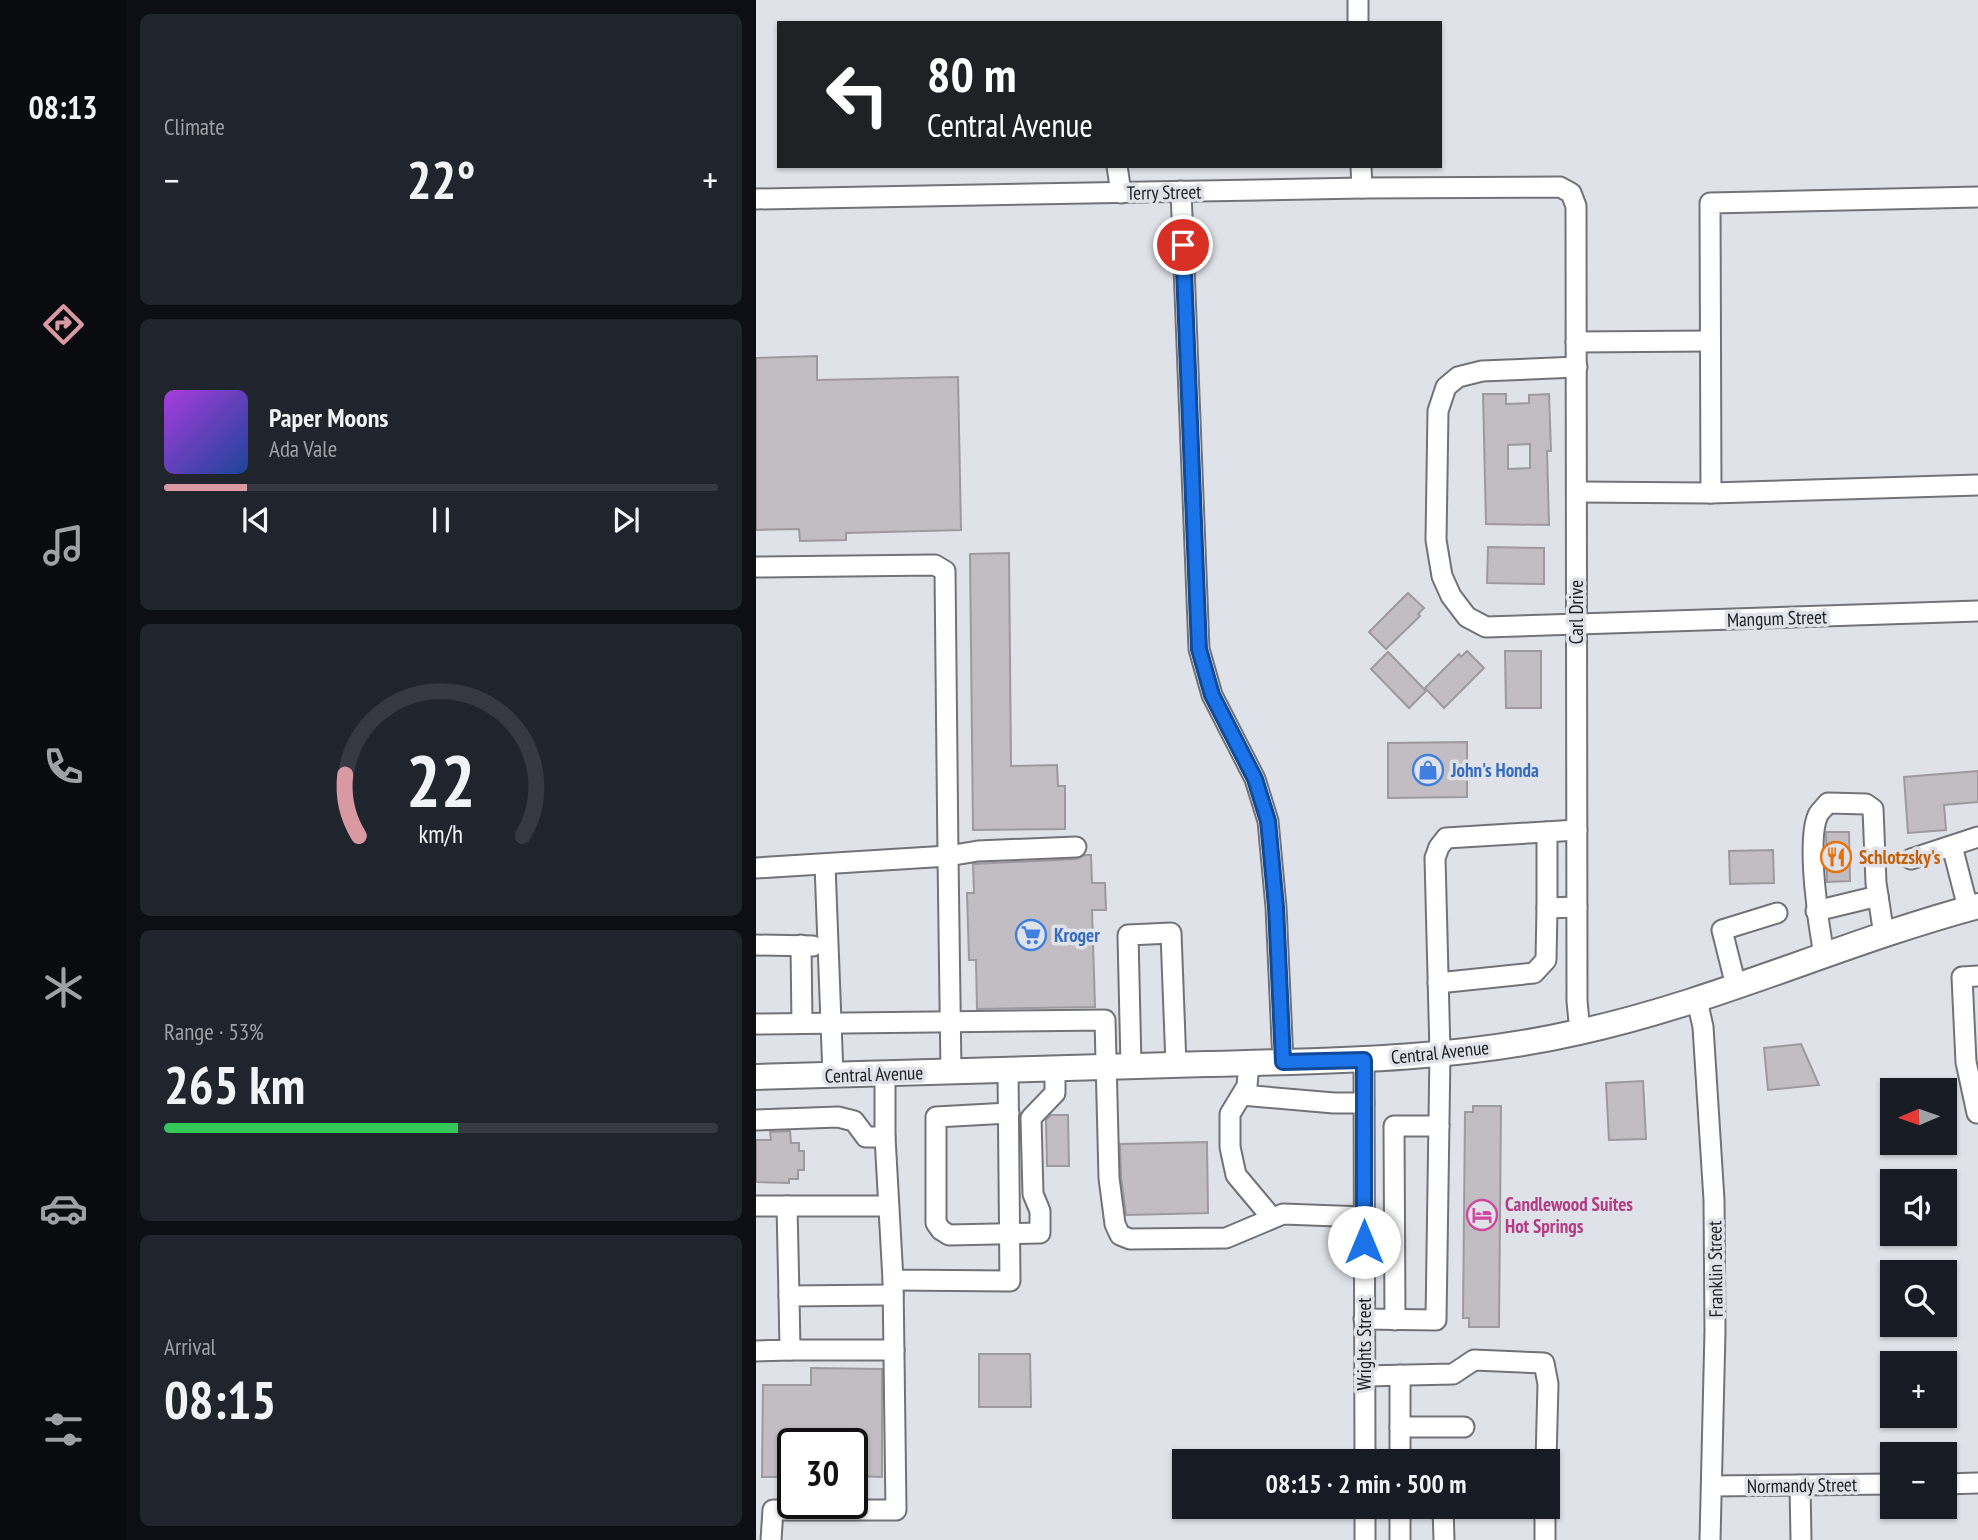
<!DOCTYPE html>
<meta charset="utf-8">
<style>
:root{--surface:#171b24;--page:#20242c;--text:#f1f3f6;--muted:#9ea1a6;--line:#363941;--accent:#d999a2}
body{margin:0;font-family:"PT Sans Narrow",sans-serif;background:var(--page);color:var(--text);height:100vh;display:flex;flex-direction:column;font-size:26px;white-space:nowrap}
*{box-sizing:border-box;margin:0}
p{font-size:23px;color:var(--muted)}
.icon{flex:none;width:38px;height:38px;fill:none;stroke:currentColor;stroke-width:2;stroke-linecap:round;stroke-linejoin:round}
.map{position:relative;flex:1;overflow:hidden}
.details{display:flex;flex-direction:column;gap:14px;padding:14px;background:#0d0f14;width:630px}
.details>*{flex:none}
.guide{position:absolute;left:21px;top:21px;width:665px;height:147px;border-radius:0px;box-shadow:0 2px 5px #0004;background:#202124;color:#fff;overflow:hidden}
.needle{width:46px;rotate:268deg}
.controls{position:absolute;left:1124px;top:1078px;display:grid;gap:14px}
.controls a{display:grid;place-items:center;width:77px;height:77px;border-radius:0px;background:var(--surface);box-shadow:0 2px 5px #0004;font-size:35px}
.speed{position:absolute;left:21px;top:1428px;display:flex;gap:14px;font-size:35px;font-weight:700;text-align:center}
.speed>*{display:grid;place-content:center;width:91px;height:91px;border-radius:50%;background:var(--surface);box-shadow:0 2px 5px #0004;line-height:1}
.speed .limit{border:4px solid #111;border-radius:10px;background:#fff;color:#111}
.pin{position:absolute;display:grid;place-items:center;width:60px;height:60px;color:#fff;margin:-30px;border:4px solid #fff;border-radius:50%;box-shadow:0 2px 7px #0007}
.me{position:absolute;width:77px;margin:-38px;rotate:0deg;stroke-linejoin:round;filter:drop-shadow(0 0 5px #0008)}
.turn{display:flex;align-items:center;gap:24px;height:147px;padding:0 35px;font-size:32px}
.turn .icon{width:91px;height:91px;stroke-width:2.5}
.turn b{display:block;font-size:49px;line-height:60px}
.big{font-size:52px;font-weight:700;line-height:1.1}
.details .tile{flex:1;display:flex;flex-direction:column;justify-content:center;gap:10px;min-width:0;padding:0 24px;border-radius:10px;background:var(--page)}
.details .dial{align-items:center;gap:0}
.dial svg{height:182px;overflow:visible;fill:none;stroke:var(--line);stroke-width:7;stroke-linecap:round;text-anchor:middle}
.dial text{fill:var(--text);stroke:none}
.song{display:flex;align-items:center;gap:21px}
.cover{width:84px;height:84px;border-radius:10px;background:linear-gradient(135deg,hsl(280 70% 55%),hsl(220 70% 35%))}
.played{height:7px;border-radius:4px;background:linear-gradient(90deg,var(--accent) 15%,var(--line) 15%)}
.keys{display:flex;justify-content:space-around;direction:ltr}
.heat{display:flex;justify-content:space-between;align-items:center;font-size:38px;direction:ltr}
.charge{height:10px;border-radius:5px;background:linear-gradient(90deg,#34c759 53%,var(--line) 0)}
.trip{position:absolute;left:416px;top:1449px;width:388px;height:70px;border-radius:0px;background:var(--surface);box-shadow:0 2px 5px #0004;font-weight:700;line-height:70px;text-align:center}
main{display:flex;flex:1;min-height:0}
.dock{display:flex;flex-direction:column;width:126px;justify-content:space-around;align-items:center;background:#090b0e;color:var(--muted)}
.dock .icon{width:49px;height:49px}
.dock .active{color:var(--accent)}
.dock b{font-size:32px;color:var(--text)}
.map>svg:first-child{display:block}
</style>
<main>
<nav class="dock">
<b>08:13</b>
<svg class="icon active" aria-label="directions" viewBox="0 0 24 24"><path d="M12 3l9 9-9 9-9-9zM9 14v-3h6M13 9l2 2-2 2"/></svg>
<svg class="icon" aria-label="music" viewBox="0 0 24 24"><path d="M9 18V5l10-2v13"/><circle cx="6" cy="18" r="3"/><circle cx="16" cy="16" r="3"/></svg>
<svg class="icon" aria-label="phone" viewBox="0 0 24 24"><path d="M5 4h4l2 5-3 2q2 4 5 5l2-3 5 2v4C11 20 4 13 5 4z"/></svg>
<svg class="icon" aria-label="climate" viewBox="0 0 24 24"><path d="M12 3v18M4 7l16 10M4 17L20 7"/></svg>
<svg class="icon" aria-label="car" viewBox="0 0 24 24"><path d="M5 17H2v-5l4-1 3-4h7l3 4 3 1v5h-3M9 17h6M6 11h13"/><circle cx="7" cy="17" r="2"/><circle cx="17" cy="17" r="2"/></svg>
<svg class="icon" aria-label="filters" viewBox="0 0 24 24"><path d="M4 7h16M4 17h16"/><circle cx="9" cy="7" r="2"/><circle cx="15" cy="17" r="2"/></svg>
</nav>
<section class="details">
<div class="tile"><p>Climate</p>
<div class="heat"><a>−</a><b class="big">22°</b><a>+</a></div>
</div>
<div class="tile">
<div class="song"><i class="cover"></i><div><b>Paper Moons</b><p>Ada Vale</p></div></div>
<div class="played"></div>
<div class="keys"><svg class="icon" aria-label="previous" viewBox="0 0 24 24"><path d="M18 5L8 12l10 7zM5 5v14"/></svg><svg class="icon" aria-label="pause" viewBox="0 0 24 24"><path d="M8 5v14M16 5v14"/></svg><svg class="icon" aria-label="next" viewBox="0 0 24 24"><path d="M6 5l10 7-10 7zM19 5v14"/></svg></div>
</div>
<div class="tile dial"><svg viewBox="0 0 100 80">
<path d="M14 69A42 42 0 1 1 86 69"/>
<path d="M14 69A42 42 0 0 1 8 42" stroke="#d999a2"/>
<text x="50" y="56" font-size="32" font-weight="700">22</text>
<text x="50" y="72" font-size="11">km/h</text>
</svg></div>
<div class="tile"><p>Range · 53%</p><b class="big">265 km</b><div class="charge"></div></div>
<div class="tile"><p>Arrival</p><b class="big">08:15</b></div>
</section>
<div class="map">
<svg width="1222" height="1540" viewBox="0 0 1222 1540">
<rect width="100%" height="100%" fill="#dfe2e8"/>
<g fill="#c2bdc2" stroke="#9e999e" stroke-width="2" fill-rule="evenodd">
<polygon points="61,356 61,380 202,377 205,530 90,533 90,540 44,541 43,529 0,530 0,358"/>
<path d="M 727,394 L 750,394 L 750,404 L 773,403 L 773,395 L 793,394 L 795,451 L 791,451 L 793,525 L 730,524 ZM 774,444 L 774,468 L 752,469 L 752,445 Z"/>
<polygon points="732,547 788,548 788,584 731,583"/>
<polygon points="253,553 255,766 301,765 302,786 309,786 309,829 217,830 214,554"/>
<polygon points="652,593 668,608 662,614 664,616 630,649 613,632"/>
<polygon points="711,651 728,668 688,708 669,688 703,654 705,657"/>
<polygon points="749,651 785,651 785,708 750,708"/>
<polygon points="632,652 670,691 653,708 615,669"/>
<polygon points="711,742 711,797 632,798 632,743"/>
<polygon points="1222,771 1222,802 1188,805 1190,830 1152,833 1148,777"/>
<polygon points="1070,832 1093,832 1094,881 1071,882"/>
<polygon points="1017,850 1018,883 974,884 973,851"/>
<polygon points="329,855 335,855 336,883 349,883 350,910 336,910 339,1007 221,1009 220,960 213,960 211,893 218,893 217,864 320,859"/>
<polygon points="1045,1044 1063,1085 1012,1090 1008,1048"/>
<polygon points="887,1081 890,1139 853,1140 850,1083"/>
<polygon points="717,1106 745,1106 743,1327 713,1327 713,1318 707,1318 709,1112 717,1112"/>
<polygon points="295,1115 312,1115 313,1166 291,1166 290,1120"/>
<polygon points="34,1131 35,1143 43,1143 43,1151 48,1151 48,1170 42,1170 42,1179 33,1179 33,1183 0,1182 0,1140 15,1140 14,1132"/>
<polygon points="451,1142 452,1213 370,1215 365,1177 364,1144"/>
<polygon points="223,1354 274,1354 275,1407 223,1407"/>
<polygon points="55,1368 126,1369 126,1477 96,1476 96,1444 37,1444 37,1477 6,1477 7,1385 55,1385"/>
</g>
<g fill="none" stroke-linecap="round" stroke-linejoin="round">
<g stroke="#717379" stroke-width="23">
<g id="minor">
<polyline points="602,0 602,23"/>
<polyline points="361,166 365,193"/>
<polyline points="605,166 606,188"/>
<polyline points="425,191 443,649 456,695 499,779 512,821 520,907 527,1062"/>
<polyline points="0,199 606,188 804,187 815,193 820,206 821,1001 824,1032"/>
<polyline points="820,342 954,341"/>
<polyline points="821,367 726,371 702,377 690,387 682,411 680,540 686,576 695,596 711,617 730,627 1222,611"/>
<polyline points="821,492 955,493 1222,485"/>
<polyline points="955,493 954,203 1222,197"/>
<polyline points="0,567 179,565 189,571 192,856 222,851 320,847"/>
<polyline points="791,832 791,908"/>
<polyline points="1196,846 1212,908"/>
<polyline points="1155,859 1222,837"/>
<polyline points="69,865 77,1075"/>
<polyline points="0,868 192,856 195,1072"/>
<polyline points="1060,911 1122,896"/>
<polyline points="0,945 57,946"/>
<polyline points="45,945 46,1023"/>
<path d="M 1068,956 C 1063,928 1050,840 1062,815 C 1064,811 1069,807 1072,803 L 1110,804 L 1117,809 L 1120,883 L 1128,935"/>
<polyline points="682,983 778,973 790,960 791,908 821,907"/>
<polyline points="980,986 966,930 1021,913"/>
<polyline points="941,1000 947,1027 958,1200 959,1331 954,1540"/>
<polyline points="0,1024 349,1020 353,1178 359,1224 364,1235 374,1239 470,1238 527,1214 608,1217"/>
<polyline points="608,1060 609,1461"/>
<polyline points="493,1063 491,1086 474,1114 474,1147 480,1175 516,1218"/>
<polyline points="375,1066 372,935 415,933 420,1065"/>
<polyline points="129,1073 129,1137 137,1280 254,1281 252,1070"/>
<polyline points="486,1095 578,1103 608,1103"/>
<polyline points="253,1113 180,1117 180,1223 185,1230 193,1235 284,1233 284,1211 277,1194 275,1118 299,1093 299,1069"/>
<polyline points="1221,1113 1210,1062 1206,977 1222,976"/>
<polyline points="0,1120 82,1117 98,1121 110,1137 129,1137"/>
<polyline points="0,1206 132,1206"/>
<polyline points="31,1206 33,1296"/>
<polyline points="608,1319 680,1320 684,1053 679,858 683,847 690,838 821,830"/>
<polyline points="639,1320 638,1126 683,1126"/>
<polyline points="34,1350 138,1350"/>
<polyline points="0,1351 34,1350 33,1296 137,1295"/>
<polyline points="644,1375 644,1461"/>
<polyline points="609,1376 697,1374 718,1360 788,1363 792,1384 790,1461"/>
<polyline points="644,1427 708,1427"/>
<polyline points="1188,1484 1222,1483"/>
<polyline points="1044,1485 1045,1540"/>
<polyline points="956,1486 1136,1484"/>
<polyline points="609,1507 609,1540"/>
<polyline points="644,1507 644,1540"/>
<polyline points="687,1507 688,1540"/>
<polyline points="15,1540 17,1510 140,1510 137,1280"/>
<polyline points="789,1540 789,1507"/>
</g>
</g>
<g stroke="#717379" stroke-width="28">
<path id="major" d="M 0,1077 C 150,1073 300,1069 450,1064 C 574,1061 701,1060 823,1032 C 960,1002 1087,942 1222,906"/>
</g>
<use href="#minor" stroke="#fff" stroke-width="19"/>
<use href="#major" stroke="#fff" stroke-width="24"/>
</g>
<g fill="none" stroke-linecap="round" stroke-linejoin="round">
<g stroke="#114b97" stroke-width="18">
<polyline id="route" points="427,245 443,649 456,695 499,779 512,821 520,907 527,1062 608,1060 608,1242"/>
</g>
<use href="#route" stroke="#1a73e8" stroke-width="12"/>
</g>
<defs>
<g id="shop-ring" transform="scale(1.575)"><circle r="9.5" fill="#dfe2e8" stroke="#3f7fe0" stroke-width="1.5"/><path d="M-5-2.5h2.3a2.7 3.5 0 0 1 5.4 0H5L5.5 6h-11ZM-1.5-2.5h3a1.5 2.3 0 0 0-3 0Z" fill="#3f7fe0"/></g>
<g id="restaurant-ring" transform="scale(1.575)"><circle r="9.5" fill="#dfe2e8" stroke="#e8710a" stroke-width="1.5"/><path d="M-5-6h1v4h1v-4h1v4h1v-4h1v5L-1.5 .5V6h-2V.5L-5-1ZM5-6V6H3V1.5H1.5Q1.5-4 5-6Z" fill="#e8710a"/></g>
<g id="supermarket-ring" transform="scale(1.575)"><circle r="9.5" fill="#dfe2e8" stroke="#3f7fe0" stroke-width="1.5"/><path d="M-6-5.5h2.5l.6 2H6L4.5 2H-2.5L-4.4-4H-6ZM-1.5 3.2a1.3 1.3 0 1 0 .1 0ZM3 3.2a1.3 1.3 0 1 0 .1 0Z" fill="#3f7fe0"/></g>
<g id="hotel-ring" transform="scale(1.575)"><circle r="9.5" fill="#dfe2e8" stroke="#d1479c" stroke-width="1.5"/><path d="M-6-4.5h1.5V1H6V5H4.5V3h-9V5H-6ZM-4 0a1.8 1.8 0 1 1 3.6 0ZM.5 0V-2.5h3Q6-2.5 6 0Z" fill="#d1479c"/></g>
</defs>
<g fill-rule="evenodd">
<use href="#shop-ring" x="672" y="770"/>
<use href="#restaurant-ring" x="1080" y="857"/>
<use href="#supermarket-ring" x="275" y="935"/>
<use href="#hotel-ring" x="726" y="1215"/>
</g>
<g text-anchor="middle" stroke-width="7" stroke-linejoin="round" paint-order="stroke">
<g font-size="19" fill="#202124" stroke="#dfe2e8">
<text transform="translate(408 192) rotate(-1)" y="7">Terry Street</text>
<text transform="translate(820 612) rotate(-90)" y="7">Carl Drive</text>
<text transform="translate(1021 618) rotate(-2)" y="7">Mangum Street</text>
<text transform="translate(684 1052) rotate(-6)" y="7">Central Avenue</text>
<text transform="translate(118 1074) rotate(-2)" y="7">Central Avenue</text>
<text transform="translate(959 1269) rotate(-91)" y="7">Franklin Street</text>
<text transform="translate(608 1344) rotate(-90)" y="7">Wrights Street</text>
<text transform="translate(1046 1485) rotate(-1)" y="7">Normandy Street</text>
</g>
<g font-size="19" font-weight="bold" fill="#366cbe" stroke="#dfe2e8" text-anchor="start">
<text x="695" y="777">John's Honda</text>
<text x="298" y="942">Kroger</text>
</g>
<g font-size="19" font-weight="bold" fill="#c56008" stroke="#dfe2e8" text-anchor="start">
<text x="1103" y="864">Schlotzsky's</text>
</g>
<g font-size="19" font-weight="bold" fill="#b23c85" stroke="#dfe2e8" text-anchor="start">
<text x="749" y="1211">Candlewood Suites<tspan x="749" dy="22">Hot Springs</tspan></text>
</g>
</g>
</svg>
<div class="controls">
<a><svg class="needle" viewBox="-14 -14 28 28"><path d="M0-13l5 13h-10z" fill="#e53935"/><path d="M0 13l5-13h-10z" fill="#9ea1a6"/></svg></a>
<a><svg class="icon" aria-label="sound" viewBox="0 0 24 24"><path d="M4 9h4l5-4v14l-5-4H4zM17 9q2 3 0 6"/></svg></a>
<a><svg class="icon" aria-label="search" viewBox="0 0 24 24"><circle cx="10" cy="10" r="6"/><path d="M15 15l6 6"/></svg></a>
<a>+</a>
<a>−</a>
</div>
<div class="speed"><div class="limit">30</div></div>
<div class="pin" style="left:427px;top:245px;background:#d93025"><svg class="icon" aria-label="arrive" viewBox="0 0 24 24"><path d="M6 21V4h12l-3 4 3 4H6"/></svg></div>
<svg class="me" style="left:608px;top:1242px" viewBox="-20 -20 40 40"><circle r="19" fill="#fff"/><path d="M0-13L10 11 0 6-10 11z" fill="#1a73e8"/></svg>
<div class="trip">08:15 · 2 min · 500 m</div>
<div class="guide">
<div class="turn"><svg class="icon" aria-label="left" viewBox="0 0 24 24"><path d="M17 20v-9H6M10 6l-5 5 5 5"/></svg><div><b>80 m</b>Central Avenue</div></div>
</div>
</div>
</main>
